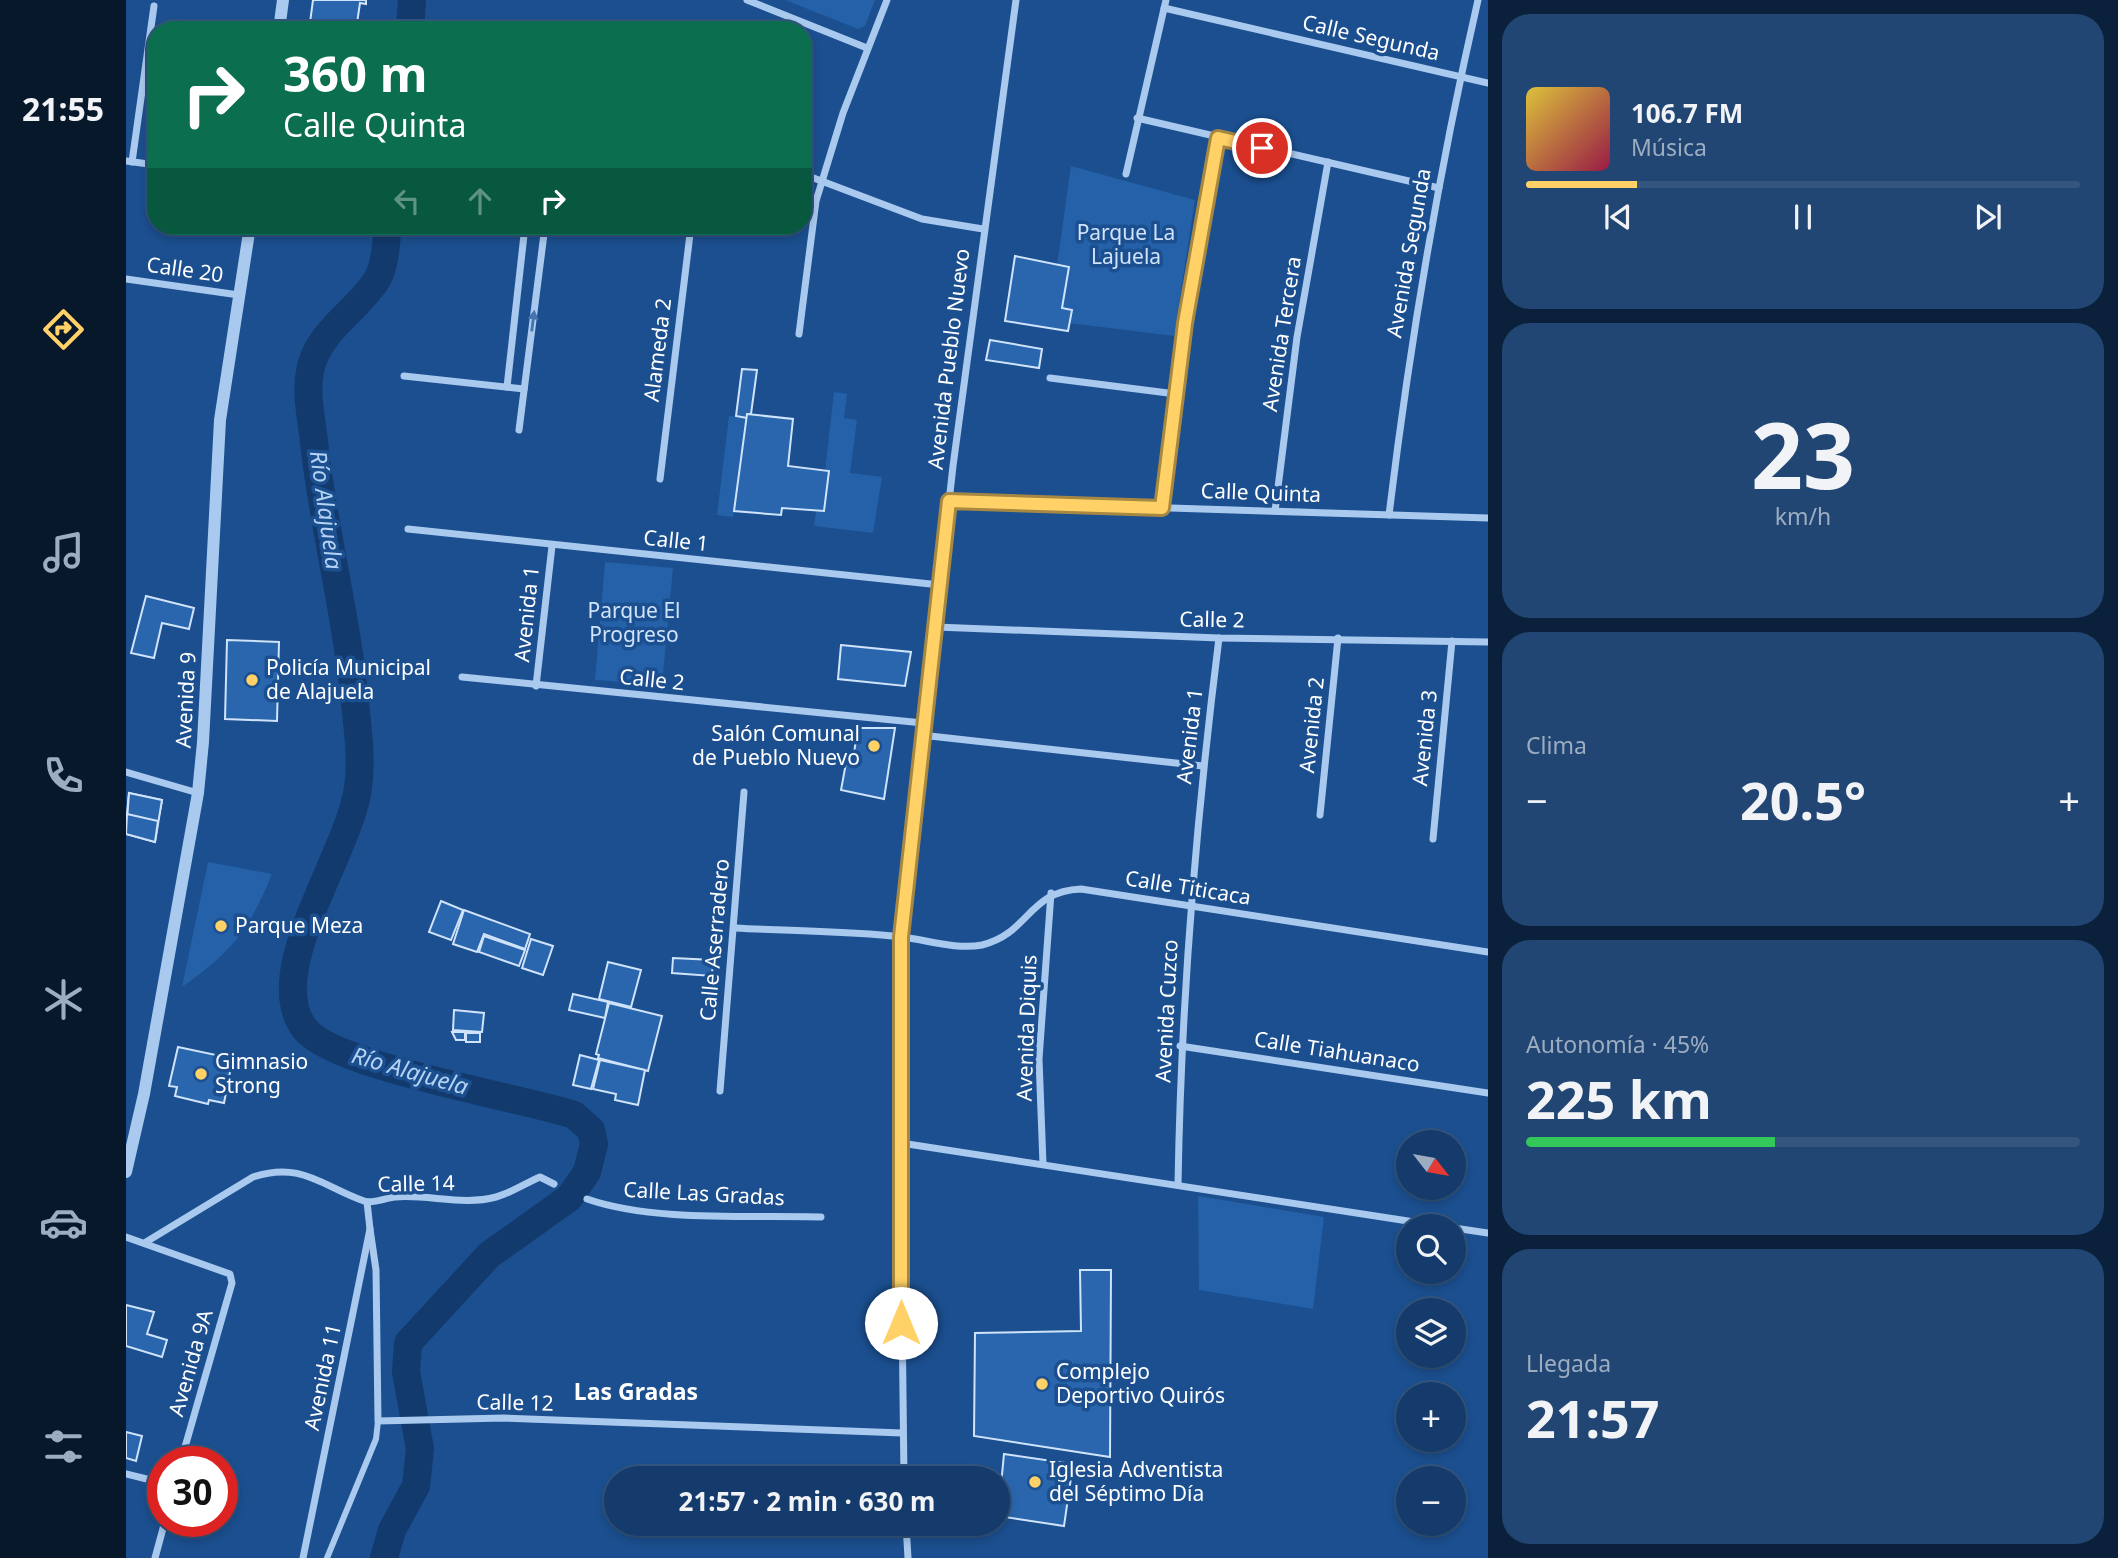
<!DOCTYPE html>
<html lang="es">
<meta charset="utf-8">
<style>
:root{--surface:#143b6b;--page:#214673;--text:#f1f3f6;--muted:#9dadc1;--line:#33557e;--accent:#ffd166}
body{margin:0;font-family:"Noto Sans",sans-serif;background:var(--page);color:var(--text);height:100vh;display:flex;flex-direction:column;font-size:26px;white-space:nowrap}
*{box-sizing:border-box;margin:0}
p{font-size:23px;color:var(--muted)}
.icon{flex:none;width:38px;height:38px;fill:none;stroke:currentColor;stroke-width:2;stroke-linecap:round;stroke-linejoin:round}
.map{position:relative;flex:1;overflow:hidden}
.drawer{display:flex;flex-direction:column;gap:14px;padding:14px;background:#0b203b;width:630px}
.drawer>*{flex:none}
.top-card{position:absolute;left:21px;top:21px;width:665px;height:214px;border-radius:28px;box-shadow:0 4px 10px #0003,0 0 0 2px var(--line);background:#0b6e4f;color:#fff;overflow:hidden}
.needle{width:46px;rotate:121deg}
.controls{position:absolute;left:1270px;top:1130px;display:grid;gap:14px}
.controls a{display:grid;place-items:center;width:70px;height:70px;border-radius:50%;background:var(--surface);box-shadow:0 4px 10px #0003,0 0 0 2px var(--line);font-size:35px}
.speed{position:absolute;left:21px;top:1446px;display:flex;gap:14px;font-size:35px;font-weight:700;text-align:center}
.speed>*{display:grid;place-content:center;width:91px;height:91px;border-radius:50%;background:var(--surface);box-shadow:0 4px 10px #0003,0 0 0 2px var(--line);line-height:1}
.speed .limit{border:10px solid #d22;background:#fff;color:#111}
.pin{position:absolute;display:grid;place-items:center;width:60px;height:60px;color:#fff;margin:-30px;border:4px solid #fff;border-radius:50%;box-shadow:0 2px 7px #0007}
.me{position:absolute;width:77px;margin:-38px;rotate:0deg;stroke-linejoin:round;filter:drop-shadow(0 0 5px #0008)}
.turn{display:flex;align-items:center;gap:24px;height:147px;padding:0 21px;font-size:32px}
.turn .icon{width:91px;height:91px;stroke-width:2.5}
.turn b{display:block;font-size:49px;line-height:60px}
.lanes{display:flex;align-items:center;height:66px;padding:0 21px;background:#0003;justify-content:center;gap:35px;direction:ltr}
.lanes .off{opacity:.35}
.big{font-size:52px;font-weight:700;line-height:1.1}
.drawer .widget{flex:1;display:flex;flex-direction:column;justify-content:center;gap:10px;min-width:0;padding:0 24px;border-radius:28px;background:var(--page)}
.drawer .dial{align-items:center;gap:0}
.dial b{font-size:91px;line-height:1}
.song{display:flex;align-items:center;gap:21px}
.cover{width:84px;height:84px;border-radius:10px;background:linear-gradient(135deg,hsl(50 70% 55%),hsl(340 70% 35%))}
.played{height:7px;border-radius:4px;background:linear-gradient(90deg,var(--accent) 20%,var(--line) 20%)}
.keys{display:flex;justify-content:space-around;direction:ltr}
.heat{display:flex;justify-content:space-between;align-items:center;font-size:38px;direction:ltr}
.charge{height:10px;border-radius:5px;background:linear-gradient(90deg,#34c759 45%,var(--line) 0)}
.trip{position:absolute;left:478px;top:1466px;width:406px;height:70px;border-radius:35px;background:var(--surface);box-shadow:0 4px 10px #0003,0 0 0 2px var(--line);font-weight:700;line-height:70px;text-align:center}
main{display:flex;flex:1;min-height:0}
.dock{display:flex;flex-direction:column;width:126px;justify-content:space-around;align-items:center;background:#08182b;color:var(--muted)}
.dock .icon{width:49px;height:49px}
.dock .active{color:var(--accent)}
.dock b{font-size:32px;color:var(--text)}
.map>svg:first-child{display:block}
</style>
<main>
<nav class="dock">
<b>21:55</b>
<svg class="icon active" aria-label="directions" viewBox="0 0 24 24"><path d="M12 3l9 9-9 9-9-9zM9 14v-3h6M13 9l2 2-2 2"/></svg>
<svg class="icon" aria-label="music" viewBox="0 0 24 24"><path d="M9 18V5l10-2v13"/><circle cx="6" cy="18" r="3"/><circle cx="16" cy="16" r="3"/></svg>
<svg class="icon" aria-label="phone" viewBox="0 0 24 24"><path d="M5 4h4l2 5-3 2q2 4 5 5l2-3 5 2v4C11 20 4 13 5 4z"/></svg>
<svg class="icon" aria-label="climate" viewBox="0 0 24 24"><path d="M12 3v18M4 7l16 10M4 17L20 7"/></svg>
<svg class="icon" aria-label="car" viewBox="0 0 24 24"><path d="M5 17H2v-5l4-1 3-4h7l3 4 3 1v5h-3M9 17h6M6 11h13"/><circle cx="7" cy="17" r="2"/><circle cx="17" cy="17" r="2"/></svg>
<svg class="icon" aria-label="filters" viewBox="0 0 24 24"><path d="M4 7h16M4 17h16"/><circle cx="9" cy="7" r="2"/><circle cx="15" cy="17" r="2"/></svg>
</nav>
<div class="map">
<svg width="1362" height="1558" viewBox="0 0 1362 1558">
<rect width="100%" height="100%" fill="#1b4f8f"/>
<g fill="#2461a8">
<polygon points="659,0 749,0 739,26 732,29"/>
<polygon points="945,166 1069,200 1048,336 943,323 946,310 936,308 943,268 931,265"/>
<polygon points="708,392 721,394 718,418 731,420 724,473 756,477 747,533 688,526 690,511 698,511 703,471 699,471"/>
<polygon points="603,416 621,418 607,517 591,515"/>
<polygon points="479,562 547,568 536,685 469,680"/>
<path d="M 82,862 L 146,874 C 122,932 106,951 56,987 Z"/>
<polygon points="1072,1196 1198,1217 1187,1309 1073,1290"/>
</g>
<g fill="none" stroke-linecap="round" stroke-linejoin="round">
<g stroke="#123a6d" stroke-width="28">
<polyline points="284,30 286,0"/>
<path d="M 258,1558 L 266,1530 L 290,1486 L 294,1449 L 280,1372 L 282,1343 L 363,1255 L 443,1198 L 461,1172 L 468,1144 L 465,1130 L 448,1115 C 393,1097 209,1067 179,1029 C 135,973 223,854 232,788 C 236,761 232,731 229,703 C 221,618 199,535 189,451 C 187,426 179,395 184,371 C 191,332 230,312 250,281 C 259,268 261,241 261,226"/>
</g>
</g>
<g fill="#2a66ad" stroke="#cfe3fa" stroke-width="2">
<polygon points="187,0 240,0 240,4 234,3 230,30 183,30"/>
<polygon points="889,256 943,267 936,308 946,310 942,331 879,321"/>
<polygon points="864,340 916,349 913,368 860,360"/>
<polygon points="616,369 631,370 625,414 621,414 621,418 610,416"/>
<polygon points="621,414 667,419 662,466 703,471 698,511 656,508 655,515 608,511"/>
<polygon points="20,596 68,608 63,629 36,623 28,658 5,653"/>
<polygon points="101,640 153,642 151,721 99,719"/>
<polygon points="715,645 785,652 779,686 712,679"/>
<polygon points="732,728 769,728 758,799 715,790 720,763 726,765"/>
<polygon points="3,793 36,800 32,821 1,814"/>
<polygon points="3,793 36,800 29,842 0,834"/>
<polygon points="1,814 32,821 29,842 0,834"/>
<polygon points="315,901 337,910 325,940 303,932"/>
<polygon points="338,910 404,934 399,949 358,934 351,952 327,944"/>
<polygon points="358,936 399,950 393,966 353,952"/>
<polygon points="405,939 427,946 417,975 396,968"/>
<polygon points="547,958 587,960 586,976 546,973"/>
<polygon points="482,962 515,970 505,1007 473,999"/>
<polygon points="447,994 482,1002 479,1018 443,1010"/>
<polygon points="483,1003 536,1016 522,1071 472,1058 473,1055 470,1054"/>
<polygon points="328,1010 358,1013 356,1032 327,1030"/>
<polygon points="326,1032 339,1032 339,1040 330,1040"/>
<rect x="340" y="1033" width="14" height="9"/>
<polygon points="52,1047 90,1055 90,1059 106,1062 98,1103 83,1100 82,1104 49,1096 51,1087 43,1086"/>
<polygon points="454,1055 473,1060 465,1089 447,1085"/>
<polygon points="474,1060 519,1070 512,1105 489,1100 490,1094 467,1089"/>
<polygon points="954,1270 985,1270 984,1457 848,1436 849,1333 955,1331"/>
<polygon points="0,1305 28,1312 21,1334 41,1340 36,1357 0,1346"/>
<polygon points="0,1432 16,1436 10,1461 0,1458"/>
<polygon points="878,1454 947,1464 938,1526 872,1516"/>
</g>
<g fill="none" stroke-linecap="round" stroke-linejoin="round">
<polyline stroke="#a9c9ee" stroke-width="6" points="201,1558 250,1439 252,1421"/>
<g stroke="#a9c9ee" stroke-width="7">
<polyline points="621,0 741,48"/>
<polyline points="1038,8 1362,83"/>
<polyline points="1011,118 1313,188"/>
<polyline points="0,161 30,165"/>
<polyline points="6,162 28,6"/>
<polyline points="677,174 796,219 857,229"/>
<polyline points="1000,174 1040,0"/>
<polyline points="0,279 113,295"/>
<polyline points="673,334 690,201 717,113 761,0"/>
<polyline points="278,376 398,389"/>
<polyline points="924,378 1050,394"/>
<polyline points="381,387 399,226"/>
<polyline points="393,430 419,226"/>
<polyline points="534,479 565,226"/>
<polyline points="823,501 1362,518"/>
<polyline points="1036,507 1059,323 1092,138"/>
<polyline points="1149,511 1171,337 1202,162"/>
<path d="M 1263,515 C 1284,342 1313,170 1352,0"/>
<polyline points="282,529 814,585"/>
<polyline points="810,627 1093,638 1362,642"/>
<polyline points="336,677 797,723"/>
<polyline points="410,686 426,546"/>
<polyline points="795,735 1077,766"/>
<polyline points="0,772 72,793"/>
<polyline points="1194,815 1212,638"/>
<polyline points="1307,839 1326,641"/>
<path d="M 609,928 C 664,931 721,931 776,937 C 801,940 831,950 856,945 C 904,933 902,891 955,889 L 1362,952"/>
<polyline points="1054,1046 1362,1093"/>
<polyline points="594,1091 618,792"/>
<polyline points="775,1143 1321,1227"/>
<polyline points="917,1164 913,1059 925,893"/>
<path d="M 1052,1185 C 1055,1001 1070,820 1093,638"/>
<path d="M 461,1199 C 527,1222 624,1215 695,1217"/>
<polyline points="1328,1228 1362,1233"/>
<polyline points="244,1229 250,1270 252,1421 378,1418 776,1433"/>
<polyline points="0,1237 104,1274 106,1283 55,1461"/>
<path d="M 20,1242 L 127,1177 C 175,1161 196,1186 238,1201 C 247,1204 259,1198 269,1197 C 302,1194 337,1206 370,1197 C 385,1193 400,1183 414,1177 L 428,1184"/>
<polyline points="0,1474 37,1483"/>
<polyline points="778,1479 773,1056 774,937 827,466 890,0"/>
<polyline points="780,1524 782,1558"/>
<polyline points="29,1558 39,1521"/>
<polyline points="177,1558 244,1229 241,1202"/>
</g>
<g stroke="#a9c9ee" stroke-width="12">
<polyline points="153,30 157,0"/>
<polyline points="0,1172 18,1094 72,793 77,742 94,420 124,226"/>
</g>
</g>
<defs><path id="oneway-solid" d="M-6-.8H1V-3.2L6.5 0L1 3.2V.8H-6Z" transform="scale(1.75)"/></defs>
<use fill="#4674ac" href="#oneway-solid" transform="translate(407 321) rotate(-83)"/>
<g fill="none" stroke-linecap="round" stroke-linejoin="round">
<g stroke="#a68842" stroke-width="18">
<polyline id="route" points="775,1323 775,937 823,501 1036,508 1059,323 1092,138 1136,148"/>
</g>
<use href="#route" stroke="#ffd166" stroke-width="12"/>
</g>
<g fill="#ffd166" stroke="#1b4f8f" stroke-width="2.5">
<circle cx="126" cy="680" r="7"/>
<circle cx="748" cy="746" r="7"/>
<circle cx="95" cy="926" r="7"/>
<circle cx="75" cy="1074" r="7"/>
<circle cx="916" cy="1384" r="7"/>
<circle cx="909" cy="1482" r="7"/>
</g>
<g text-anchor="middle" stroke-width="7" stroke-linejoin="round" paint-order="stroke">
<g font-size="21" fill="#fff" stroke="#1b4f8f">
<text transform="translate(1245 38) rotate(13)" y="7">Calle Segunda</text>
<text transform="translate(1283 253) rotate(-80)" y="7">Avenida Segunda</text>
<text transform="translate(59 270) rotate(8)" y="7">Calle 20</text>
<text transform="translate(1156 334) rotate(-81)" y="7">Avenida Tercera</text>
<text transform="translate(532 350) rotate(-83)" y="7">Alameda 2</text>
<text transform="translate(823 359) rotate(-83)" y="7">Avenida Pueblo Nuevo</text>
<text transform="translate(1135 493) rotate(2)" y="7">Calle Quinta</text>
<text transform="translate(550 541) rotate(6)" y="7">Calle 1</text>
<text transform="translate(401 614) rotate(-84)" y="7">Avenida 1</text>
<text transform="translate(1086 620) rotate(1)" y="7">Calle 2</text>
<text transform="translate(526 680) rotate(6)" y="7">Calle 2</text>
<text transform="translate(60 700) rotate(-87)" y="7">Avenida 9</text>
<text transform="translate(1186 725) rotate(-84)" y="7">Avenida 2</text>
<text transform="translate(1064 736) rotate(-83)" y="7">Avenida 1</text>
<text transform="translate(1299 738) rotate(-84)" y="7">Avenida 3</text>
<text transform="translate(1062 888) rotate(9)" y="7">Calle Titicaca</text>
<text transform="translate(589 940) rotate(-85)" y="7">Calle Aserradero</text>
<text transform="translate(1041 1011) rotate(-87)" y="7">Avenida Cuzco</text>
<text transform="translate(901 1028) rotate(-88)" y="7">Avenida Diquis</text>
<text transform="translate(1211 1052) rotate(9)" y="7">Calle Tiahuanaco</text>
<text transform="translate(290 1184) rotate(-1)" y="7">Calle 14</text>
<text transform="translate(578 1194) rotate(3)" y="7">Calle Las Gradas</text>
<text transform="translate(65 1363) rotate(-74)" y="7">Avenida 9A</text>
<text transform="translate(197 1377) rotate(-78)" y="7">Avenida 11</text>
<text transform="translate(389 1403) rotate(1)" y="7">Calle 12</text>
</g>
<g font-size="21" fill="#cfe3fa" stroke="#1b4f8f">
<text x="1000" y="240">Parque La<tspan x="1000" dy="24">Lajuela</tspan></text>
<text x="508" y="618">Parque El<tspan x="508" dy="24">Progreso</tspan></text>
</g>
<g font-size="21" fill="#fff" stroke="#1b4f8f" text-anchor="start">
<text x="140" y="675">Policía Municipal<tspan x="140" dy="24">de Alajuela</tspan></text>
<text x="734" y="741" text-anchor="end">Salón Comunal<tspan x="734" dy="24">de Pueblo Nuevo</tspan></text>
<text x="109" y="933">Parque Meza</text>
<text x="89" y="1069">Gimnasio<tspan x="89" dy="24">Strong</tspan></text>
<text x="930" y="1379">Complejo<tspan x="930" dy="24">Deportivo Quirós</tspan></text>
<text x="923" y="1477">Iglesia Adventista<tspan x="923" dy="24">del Séptimo Día</tspan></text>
</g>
<g font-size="23" font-style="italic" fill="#b5d3f5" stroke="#1b4f8f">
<text transform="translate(200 510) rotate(82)" y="8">Río Alajuela</text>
<text transform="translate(284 1071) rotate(16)" y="8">Río Alajuela</text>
</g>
<g font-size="23" font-weight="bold" fill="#fff" stroke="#1b4f8f">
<text x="510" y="1400">Las Gradas</text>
</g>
</g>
</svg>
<div class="controls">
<a><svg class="needle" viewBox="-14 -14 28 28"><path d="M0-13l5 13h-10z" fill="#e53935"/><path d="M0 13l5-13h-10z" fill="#9dadc1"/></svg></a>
<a><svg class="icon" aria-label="search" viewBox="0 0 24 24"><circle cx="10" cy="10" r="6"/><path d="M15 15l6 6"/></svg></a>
<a><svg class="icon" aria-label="layers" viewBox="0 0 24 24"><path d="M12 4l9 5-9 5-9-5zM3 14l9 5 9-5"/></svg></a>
<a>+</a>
<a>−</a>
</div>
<div class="speed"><div class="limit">30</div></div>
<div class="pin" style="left:1136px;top:148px;background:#d93025"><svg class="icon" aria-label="arrive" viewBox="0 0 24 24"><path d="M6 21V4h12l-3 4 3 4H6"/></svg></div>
<svg class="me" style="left:775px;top:1323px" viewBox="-20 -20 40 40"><circle r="19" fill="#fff"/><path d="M0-13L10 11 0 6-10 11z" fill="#ffd166"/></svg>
<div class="trip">21:57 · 2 min · 630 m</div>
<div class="top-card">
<div class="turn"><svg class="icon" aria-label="right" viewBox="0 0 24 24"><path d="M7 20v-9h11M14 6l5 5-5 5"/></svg><div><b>360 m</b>Calle Quinta</div></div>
<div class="lanes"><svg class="icon off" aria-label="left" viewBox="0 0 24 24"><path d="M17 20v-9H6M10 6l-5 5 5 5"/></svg><svg class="icon off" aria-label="ahead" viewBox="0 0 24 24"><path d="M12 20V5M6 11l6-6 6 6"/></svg><svg class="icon" aria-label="right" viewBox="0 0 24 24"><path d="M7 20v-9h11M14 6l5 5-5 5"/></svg></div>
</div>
</div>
<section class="drawer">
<div class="widget">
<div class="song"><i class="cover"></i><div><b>106.7 FM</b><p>Música</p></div></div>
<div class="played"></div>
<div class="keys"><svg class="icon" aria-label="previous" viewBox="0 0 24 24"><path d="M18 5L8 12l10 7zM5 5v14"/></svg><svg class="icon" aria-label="pause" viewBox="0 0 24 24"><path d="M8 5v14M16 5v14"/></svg><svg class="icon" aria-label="next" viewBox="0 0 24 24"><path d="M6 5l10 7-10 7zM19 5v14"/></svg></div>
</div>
<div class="widget dial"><b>23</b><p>km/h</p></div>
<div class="widget"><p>Clima</p>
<div class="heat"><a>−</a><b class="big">20.5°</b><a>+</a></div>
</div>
<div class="widget"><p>Autonomía · 45%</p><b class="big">225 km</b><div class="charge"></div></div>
<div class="widget"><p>Llegada</p><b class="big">21:57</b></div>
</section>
</main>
